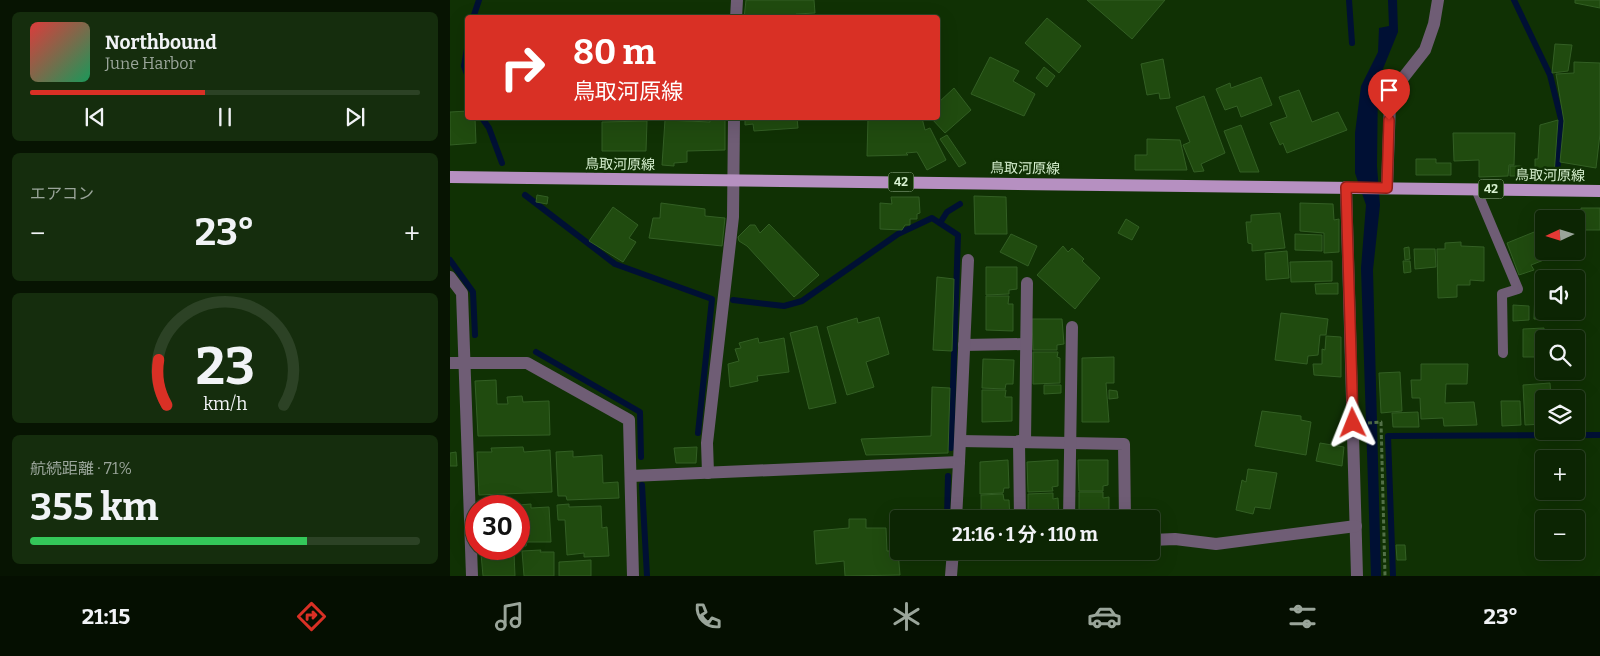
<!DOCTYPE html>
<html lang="ja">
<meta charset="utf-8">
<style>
:root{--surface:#0c2503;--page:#152d0d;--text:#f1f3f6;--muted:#9aa59a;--line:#2c4225;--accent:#d93025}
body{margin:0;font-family:Bitter,"Noto Sans JP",serif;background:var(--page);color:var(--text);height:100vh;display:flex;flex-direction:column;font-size:19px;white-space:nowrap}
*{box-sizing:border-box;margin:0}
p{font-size:16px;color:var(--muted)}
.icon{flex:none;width:28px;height:28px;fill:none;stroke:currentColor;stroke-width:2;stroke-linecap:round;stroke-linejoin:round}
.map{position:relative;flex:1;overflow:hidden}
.side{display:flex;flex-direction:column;gap:12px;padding:12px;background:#071402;width:450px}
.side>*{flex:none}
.hud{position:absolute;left:15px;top:15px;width:475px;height:105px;border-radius:5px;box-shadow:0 5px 20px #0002,0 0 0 1px var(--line);background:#d93025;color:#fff;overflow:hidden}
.needle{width:32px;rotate:266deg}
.buttons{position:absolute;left:1085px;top:210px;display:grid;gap:10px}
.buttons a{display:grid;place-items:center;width:50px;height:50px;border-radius:5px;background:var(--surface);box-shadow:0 5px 20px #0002,0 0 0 1px var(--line);font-size:25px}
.speed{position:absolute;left:15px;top:495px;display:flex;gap:10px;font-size:25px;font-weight:700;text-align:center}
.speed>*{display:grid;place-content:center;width:65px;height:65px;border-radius:50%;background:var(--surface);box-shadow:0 5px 20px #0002,0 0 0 1px var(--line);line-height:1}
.speed .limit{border:8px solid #d22;background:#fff;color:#111}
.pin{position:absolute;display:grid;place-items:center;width:42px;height:42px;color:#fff;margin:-51px -21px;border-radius:50% 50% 50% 0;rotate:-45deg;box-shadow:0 0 5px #0007}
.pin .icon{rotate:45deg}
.me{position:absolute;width:55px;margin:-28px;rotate:358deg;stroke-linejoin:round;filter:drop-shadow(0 0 4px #0008)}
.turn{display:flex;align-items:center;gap:18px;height:105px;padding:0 25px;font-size:22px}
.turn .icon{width:65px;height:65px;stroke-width:2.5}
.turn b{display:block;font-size:35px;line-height:42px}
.big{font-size:38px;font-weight:700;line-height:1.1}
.side .card{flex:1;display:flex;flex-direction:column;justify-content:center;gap:8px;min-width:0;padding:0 18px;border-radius:8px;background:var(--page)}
.side .dial{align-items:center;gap:0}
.dial svg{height:130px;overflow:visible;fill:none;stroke:var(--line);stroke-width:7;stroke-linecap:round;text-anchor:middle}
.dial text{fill:var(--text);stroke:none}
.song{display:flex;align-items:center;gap:15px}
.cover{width:60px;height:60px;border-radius:8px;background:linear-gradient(135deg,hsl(0 70% 55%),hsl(150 70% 35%))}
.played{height:5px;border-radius:2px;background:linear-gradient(90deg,var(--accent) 45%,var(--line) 45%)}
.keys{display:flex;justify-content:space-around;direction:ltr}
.heat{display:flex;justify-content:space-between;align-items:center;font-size:28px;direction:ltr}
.charge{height:8px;border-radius:4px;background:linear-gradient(90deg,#34c759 71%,var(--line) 0)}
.trip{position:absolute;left:440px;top:510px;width:270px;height:50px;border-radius:5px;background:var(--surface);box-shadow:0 5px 20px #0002,0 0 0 1px var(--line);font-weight:700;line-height:50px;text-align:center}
.tabs{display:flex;height:80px;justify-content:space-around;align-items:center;background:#050f01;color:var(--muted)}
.tabs .icon{width:35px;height:35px}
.tabs .selected{color:var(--accent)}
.tabs b{font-size:22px;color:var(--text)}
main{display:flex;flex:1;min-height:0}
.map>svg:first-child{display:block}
</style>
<main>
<section class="side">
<div class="card">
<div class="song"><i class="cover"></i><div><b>Northbound</b><p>June Harbor</p></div></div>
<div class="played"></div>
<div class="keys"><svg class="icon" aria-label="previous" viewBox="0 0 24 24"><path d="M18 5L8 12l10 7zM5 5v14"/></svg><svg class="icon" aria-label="pause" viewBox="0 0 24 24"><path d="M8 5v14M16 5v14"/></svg><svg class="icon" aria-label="next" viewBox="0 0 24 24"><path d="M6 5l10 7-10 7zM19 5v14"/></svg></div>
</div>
<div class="card"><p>エアコン</p>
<div class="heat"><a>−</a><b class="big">23°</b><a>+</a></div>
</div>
<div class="card dial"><svg viewBox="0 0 100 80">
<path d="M14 69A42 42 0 1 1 86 69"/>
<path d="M14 69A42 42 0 0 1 9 41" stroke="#d93025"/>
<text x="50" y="56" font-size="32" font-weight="700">23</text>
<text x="50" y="72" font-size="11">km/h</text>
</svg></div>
<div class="card"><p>航続距離 · 71%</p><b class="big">355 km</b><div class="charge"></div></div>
</section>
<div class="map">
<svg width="1150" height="576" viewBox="0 0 1150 576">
<rect width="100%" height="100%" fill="#103104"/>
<polygon fill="#001034" points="938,0 947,0 948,32 928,81 927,166 930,205 923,270 931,576 921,576 911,268 916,205 905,173 905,133 911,86 928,52 929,28 939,26"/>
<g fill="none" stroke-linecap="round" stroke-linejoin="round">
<g stroke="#001034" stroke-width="6">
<polyline points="899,0 902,43"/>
<polyline points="1064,0 1100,75 1111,119 1107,175"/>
<polyline points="23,18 29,0"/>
<polyline points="18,43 14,66 18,77"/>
<polyline points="32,118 39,128 52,163"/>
<polyline points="75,195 165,264 262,299 248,433"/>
<polyline points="490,223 497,212 510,204"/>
<polyline points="0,260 23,292 25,335"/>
<polyline points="283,300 334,306 352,301 448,234 482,218 508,235 501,448"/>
<polyline points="86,352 190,412 191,457"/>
<polyline points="192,485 197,576"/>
<polyline points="497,519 498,476"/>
<polyline points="943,576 938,436 1150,435"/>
</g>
</g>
<g fill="#204b0f" stroke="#335f24">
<polygon points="296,0 364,0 365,13 346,14 346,18 294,18"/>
<polygon points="637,0 715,0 682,39"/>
<polygon points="1125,0 1150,0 1150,8 1125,3"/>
<polygon points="597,18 631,46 609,73 575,43"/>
<polygon points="1105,44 1122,45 1118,71 1102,73"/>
<polygon points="540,57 569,71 563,81 585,94 574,116 521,94"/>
<polygon points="713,59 720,98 710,99 709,93 697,95 691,64"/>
<polygon points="1124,62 1150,63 1150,134 1146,168 1110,162 1114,121 1106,74 1124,73"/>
<polygon points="594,67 605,76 597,87 586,78"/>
<polygon points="811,77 822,105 791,117 787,106 775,110 766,89 780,83 781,88"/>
<polygon points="504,88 521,110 495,133 481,118 488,118 488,103"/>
<polygon points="849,90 862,122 888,112 897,130 837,153 833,143 830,145 820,123 837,117 829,97"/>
<polygon points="754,96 775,153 751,164 754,171 744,172 733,145 740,142 726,107"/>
<polygon points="18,111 18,118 25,118 26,143 0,145 0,112"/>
<polygon points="295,118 347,118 348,128 304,131 303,124 295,125"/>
<polygon points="418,118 472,118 475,130 480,128 496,160 477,170 467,152 456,153 458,155 417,156"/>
<polygon points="215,120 260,122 260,120 275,120 275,150 237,151 237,162 224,163 224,166 212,165"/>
<polygon points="1108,120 1104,175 1085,175 1085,159 1088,159 1090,125"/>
<polygon points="197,121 196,151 152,151 152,122"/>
<polygon points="791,125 809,172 790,172 774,131"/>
<polygon points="1003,133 1065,133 1064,165 1059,165 1058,176 1029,177 1029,160 1004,161"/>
<polygon points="497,135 516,163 509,167 490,139"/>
<polygon points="697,139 730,140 737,170 685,170 685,155 697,155"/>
<polygon points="966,159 986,159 986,163 1001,163 1001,175 966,175"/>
<polygon points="1060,166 1072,166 1071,176 1060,176"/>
<polygon points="87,195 98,197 97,204 86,202"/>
<polygon points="524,196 556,197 557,234 525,234"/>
<polygon points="441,197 469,197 470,213 467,214 467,219 460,219 460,225 455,225 452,230 430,229 430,203 442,204"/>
<polygon points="211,203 255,209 255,216 275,218 272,246 199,238 203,218 210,218"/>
<polygon points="850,203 883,204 884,220 889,219 889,252 874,253 874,233 850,231"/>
<polygon points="163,207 188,225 179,238 186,242 173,262 139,241"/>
<polygon points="1131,208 1150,208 1150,230 1132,230"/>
<polygon points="830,213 835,248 802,251 802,244 798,243 796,222 801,222 801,215"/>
<polygon points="676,219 689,227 682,240 668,233"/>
<polygon points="319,224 369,275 344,297 297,246 289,241 288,237 300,225 305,225 310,233"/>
<polygon points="1094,228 1094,251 1117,251 1081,265 1084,270 1069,275 1057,243"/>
<polygon points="561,234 587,246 578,266 550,252"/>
<polygon points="845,234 872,235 872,251 845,250"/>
<polygon points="1011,242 1011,246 1034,247 1034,281 1020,280 1020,285 1007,285 1007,297 988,298 987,249 995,249 995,243"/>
<polygon points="613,246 618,252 622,248 634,259 632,261 650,278 625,309 587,275"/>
<polygon points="959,247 960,259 955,260 954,248"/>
<polygon points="964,249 985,249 986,267 965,269"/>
<polygon points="837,251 839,278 816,280 815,253"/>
<polygon points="882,261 882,281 841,282 840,262"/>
<polygon points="953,261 960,261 961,272 954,273"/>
<polygon points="536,267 567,267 567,289 559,290 559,294 536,295"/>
<polygon points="487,277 504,279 502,351 483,350"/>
<polygon points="888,283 888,294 866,294 865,284"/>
<polygon points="1085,289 1094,289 1094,311 1122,311 1122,320 1084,319"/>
<polygon points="536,296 559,296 558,304 563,304 563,331 536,330"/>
<polygon points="1063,305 1079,306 1079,320 1063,321"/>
<polygon points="831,313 878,319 876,335 870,335 868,355 858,356 857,364 825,360"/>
<polygon points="429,317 439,354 416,362 424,387 397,395 377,327 407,318 408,323"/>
<polygon points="582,319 612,319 614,344 607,345 607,350 583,350"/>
<polygon points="367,326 386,403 359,409 340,333"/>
<polygon points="1094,328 1094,330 1115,331 1115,339 1094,339 1094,357 1073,357 1073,329"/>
<polygon points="876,336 891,337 891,377 864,375 863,364 872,364 872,349 875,350"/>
<polygon points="308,338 309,343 334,338 339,372 307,376 308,381 280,387 278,364 289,361 285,349 291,348 289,343"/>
<polygon points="583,352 608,352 607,357 610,358 610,383 583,384"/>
<polygon points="664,357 664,383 656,383 659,422 632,422 632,358"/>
<polygon points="533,359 564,360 563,384 556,384 555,389 532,388"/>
<polygon points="971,364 1018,364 1017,384 996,384 995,403 1024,402 1027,425 994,426 993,418 971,419 970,398 962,398 961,380 971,380"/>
<polygon points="950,372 952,411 931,413 929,373"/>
<polygon points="46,380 47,404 58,404 57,397 72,396 73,402 99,401 100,435 28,436 25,381"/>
<polygon points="1100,383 1101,397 1123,396 1123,399 1094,399 1094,424 1075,425 1073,385"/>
<polygon points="594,385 611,385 611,393 594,394"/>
<polygon points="482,387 500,388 498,453 416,455 411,439 481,436"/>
<polygon points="532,390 556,390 555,397 562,397 562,421 532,422"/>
<polygon points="659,390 667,391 668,398 659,399"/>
<polygon points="1051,401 1070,401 1071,425 1052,426"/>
<polygon points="812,411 851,416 851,420 861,422 856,455 805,446"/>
<polygon points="968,412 969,427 943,427 942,413"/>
<polygon points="870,443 894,447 892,466 866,461"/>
<polygon points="73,447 74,452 100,450 102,492 29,495 27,452 42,452 41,448"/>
<polygon points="247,447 246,463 226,463 224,448"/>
<polygon points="123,451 123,457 152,455 153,483 168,482 169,498 117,500 116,496 108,496 106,452"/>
<polygon points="6,452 7,466 0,466 0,453"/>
<polygon points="558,460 559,488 554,488 553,493 530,494 530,462"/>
<polygon points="608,460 608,486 602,487 603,491 578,492 577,462"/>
<polygon points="628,460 658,460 658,485 653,486 653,491 629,491"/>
<polygon points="798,469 827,473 820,509 805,507 803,514 786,510 792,480 796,482"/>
<polygon points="629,492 653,492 653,498 659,497 659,519 629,519"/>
<polygon points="603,493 603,499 608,498 609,519 578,519 578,494"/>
<polygon points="553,494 554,500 559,500 560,519 531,519 531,495"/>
<polygon points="81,504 81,508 99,507 101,542 77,542 76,546 69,547 69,505"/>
<polygon points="119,504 119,507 151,506 152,528 157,527 159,556 134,557 134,553 117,555 115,520 108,520 107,505"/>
<polygon points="399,519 416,519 416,528 436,528 437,551 448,551 450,575 395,576 394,561 366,564 364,531 399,528"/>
<polygon points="946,545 955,545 956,560 947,560"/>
<polygon points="91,550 90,552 104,552 104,576 74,576 72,551"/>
<polygon points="64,553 65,576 33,576 31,554"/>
<polygon points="141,560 141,576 109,576 109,562"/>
</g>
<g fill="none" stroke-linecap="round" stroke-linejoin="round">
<polyline stroke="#527047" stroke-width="3" stroke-dasharray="4 2.5" stroke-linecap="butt" points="918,423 931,422 935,576"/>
<polyline stroke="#6f5d75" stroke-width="10" points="1026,189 1068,289 1052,294 1053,353"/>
<g stroke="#6f5d75" stroke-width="12">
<polyline points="286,18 287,0"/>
<polyline points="896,187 907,576"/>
<polyline points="937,188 940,103 953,78 975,50 984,24 988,0"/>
<polyline points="0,277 12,293 22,576"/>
<polyline points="514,345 575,344"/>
<polyline points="0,363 77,363 179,420 183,576"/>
<polyline points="510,441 674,444 675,519"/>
<polyline points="569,441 570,519"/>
<polyline points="575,442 577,283"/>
<polyline points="258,473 257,443 283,217 284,118"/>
<polyline points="181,476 509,462 518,260"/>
<polyline points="506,519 509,462"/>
<polyline points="619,519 622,327"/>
<polyline points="701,540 725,539 766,544 906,526"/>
<polyline points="501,576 503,551"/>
</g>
<polyline stroke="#b690c1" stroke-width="12" points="0,177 1150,191"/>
</g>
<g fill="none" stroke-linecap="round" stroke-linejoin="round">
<g stroke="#8d1f18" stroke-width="12">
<polyline id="route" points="903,423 896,187 937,188 939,120"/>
</g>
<use href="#route" stroke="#d93025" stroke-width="9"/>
</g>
<g text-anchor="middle" stroke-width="5" stroke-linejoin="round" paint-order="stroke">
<g fill="#103104" stroke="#9bb793" stroke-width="1">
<rect x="438.5" y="172.5" width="25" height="19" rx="4"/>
<rect x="1028.5" y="179.5" width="25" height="19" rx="4"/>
</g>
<g font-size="12" font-weight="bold" fill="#d7f0d0">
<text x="451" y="186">42</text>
<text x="1041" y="193">42</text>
</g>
<g font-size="14" fill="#d7f0d0" stroke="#103104">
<text transform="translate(170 164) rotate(1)" y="5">鳥取河原線</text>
<text transform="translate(575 168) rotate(1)" y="5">鳥取河原線</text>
<text transform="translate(1100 175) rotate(1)" y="5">鳥取河原線</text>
</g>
</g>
</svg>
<div class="buttons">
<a><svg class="needle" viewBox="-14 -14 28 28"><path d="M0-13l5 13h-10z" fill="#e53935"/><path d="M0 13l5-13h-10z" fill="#9aa59a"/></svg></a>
<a><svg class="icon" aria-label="sound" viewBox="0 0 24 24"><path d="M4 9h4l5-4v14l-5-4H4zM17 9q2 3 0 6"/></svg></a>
<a><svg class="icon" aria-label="search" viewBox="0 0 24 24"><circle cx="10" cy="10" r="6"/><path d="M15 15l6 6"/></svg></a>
<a><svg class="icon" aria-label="layers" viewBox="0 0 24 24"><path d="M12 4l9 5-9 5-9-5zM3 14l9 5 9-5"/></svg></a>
<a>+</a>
<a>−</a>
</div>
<div class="speed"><div class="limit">30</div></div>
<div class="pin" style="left:939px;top:120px;background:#d93025"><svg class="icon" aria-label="arrive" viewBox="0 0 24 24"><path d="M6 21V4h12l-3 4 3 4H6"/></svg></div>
<svg class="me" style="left:903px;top:423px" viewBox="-20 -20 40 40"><path d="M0-17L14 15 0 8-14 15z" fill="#d93025" stroke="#fff" stroke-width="4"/></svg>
<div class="trip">21:16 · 1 分 · 110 m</div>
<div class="hud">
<div class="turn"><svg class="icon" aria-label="right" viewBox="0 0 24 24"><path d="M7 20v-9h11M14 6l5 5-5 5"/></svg><div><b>80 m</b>鳥取河原線</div></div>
</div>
</div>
</main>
<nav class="tabs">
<b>21:15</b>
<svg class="icon selected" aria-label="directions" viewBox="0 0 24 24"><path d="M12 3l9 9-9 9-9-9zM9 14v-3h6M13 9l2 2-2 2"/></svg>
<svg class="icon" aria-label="music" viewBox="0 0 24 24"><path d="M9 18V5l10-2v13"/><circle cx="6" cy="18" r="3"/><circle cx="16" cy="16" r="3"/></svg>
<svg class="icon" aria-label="phone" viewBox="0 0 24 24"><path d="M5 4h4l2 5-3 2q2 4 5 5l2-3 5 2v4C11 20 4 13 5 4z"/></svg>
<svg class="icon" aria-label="climate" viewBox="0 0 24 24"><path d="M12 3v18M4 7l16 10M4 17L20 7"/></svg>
<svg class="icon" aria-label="car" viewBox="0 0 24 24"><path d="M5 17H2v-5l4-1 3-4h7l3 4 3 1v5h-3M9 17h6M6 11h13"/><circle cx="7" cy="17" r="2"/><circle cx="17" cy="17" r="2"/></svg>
<svg class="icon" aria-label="filters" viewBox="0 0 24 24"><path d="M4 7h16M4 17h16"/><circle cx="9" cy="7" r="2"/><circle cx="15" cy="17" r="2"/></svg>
<b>23°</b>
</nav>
